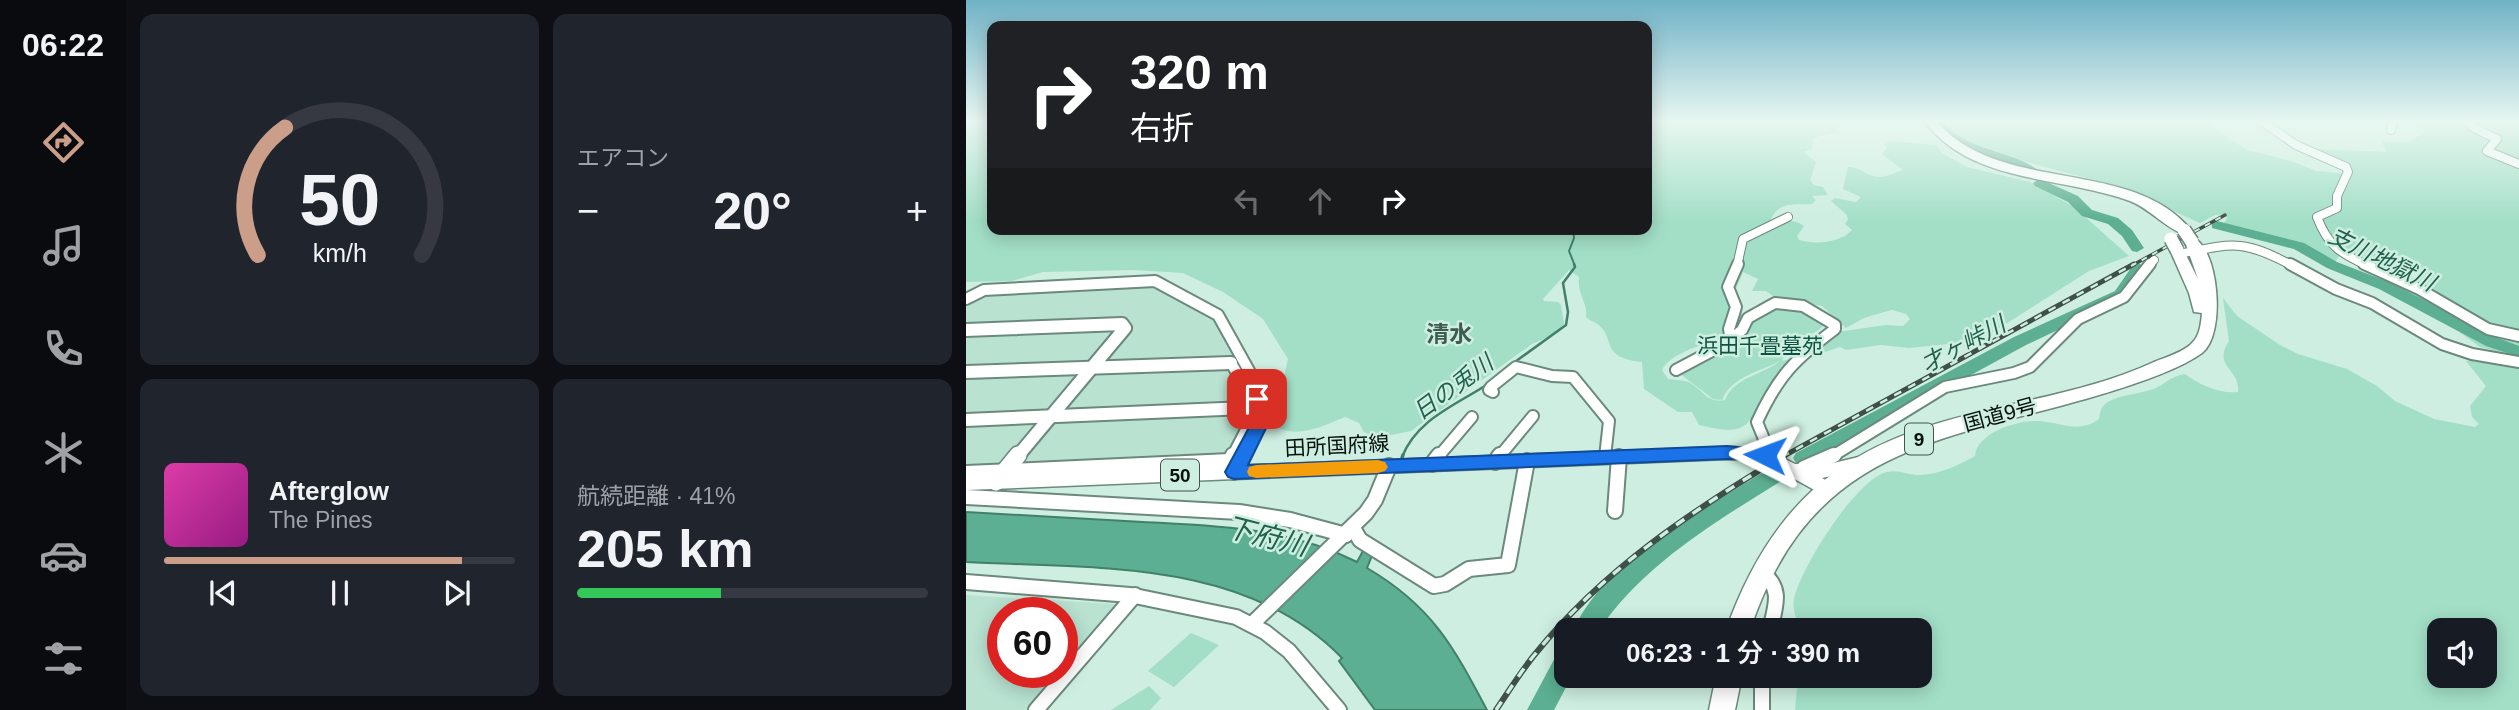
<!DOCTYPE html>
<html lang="ja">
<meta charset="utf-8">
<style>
:root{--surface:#171b24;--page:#20242c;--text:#f1f3f6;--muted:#9ea1a6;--line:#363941;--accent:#ca9e89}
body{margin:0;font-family:Arial,"Noto Sans JP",sans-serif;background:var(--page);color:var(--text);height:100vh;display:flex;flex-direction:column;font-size:26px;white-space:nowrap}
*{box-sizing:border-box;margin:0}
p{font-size:23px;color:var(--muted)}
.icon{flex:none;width:38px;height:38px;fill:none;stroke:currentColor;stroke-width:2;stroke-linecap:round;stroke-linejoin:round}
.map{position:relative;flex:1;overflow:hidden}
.panel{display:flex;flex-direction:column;gap:14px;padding:14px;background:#0d0f14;width:840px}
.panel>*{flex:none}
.hud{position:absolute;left:21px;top:21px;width:665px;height:214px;border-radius:14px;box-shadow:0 4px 18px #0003;background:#202124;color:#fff;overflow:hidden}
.tools{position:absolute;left:1461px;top:618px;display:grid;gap:14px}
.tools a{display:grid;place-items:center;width:70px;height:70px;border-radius:14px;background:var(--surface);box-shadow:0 4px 18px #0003;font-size:35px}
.speed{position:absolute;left:21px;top:597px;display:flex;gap:14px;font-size:35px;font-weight:700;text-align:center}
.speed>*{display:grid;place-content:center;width:91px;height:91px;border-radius:50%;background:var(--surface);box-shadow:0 4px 18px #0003;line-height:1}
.speed .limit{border:10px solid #d22;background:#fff;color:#111}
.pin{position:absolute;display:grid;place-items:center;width:60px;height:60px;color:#fff;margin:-30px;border-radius:14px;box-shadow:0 4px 10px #0006}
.me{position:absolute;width:77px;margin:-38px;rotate:273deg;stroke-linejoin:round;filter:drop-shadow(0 0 5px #0008)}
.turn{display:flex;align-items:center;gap:24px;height:147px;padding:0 28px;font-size:32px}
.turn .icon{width:91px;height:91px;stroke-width:2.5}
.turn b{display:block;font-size:49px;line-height:60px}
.lanes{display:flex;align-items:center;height:66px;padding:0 28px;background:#0003;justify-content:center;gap:35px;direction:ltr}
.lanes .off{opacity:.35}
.big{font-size:52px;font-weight:600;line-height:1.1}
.panel .card{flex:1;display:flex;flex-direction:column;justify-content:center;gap:10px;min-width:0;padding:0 24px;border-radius:14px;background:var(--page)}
.panel .dial{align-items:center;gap:0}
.dial svg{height:182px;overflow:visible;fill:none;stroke:var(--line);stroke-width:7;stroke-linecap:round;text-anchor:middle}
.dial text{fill:var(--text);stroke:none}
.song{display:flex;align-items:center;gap:21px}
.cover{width:84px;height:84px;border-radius:10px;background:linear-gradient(135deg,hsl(320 70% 55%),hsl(310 70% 35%))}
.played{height:7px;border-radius:4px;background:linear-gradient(90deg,var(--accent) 85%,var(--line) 85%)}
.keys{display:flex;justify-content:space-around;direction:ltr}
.heat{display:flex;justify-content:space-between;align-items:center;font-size:38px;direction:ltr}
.charge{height:10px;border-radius:5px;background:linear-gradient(90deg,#34c759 41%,var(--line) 0)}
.panel .tiles{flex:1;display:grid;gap:14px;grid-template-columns:repeat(2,1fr)}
.trip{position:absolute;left:588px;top:618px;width:378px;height:70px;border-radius:14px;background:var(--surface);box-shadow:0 4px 18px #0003;font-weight:600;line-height:70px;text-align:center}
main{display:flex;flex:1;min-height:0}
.tab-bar{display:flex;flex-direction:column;width:126px;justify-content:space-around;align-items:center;background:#090b0e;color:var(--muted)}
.tab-bar .icon{width:49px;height:49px}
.tab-bar .on{color:var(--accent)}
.tab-bar b{font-size:32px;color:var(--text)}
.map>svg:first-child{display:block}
</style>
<main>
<nav class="tab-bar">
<b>06:22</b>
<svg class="icon on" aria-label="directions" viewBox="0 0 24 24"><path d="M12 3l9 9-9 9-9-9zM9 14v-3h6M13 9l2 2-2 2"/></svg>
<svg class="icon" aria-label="music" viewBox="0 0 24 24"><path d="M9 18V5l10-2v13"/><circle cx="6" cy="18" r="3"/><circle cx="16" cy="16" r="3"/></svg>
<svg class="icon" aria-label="phone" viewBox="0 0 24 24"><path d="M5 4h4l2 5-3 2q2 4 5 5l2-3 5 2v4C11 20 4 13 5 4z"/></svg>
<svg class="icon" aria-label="climate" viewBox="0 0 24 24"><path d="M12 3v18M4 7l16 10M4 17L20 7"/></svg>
<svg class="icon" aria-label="car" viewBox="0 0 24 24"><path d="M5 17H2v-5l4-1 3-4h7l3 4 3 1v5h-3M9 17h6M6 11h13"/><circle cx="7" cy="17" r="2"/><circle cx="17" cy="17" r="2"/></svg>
<svg class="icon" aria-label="filters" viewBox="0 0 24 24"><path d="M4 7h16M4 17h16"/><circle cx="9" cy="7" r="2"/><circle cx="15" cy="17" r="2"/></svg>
</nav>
<section class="panel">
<div class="tiles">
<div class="card dial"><svg viewBox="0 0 100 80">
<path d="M14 69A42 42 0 1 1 86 69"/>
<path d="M14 69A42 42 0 0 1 26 13" stroke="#ca9e89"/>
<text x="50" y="56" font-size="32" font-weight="700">50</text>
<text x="50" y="72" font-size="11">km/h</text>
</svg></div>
<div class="card"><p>エアコン</p>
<div class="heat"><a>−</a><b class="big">20°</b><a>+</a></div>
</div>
<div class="card">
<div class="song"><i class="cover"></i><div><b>Afterglow</b><p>The Pines</p></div></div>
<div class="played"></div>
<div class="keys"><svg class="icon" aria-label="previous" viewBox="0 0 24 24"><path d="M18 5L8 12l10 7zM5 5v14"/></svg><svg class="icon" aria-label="pause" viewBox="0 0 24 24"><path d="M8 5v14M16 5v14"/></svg><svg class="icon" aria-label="next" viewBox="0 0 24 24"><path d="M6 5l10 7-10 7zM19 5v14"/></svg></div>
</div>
<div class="card"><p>航続距離 · 41%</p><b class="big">205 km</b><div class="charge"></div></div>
</div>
</section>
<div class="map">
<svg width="1553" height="710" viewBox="0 0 1553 710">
<rect width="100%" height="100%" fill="#cdeee0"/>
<g fill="#b9e2d1">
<polygon points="188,282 250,317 284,380 289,424 268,466 0,478 0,301 17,292"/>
<polygon points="0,595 149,604 151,607 96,670 96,612 37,612 37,672 94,672 61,710 0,710"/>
</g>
<g fill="#a3dfc7" fill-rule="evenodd">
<path d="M 0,121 L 26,121 L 26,229 L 681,229 L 681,121 L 862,121 L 872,132 L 847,138 L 846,149 L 838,152 L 850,162 L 844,180 L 848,185 L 857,187 L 862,195 L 846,196 L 850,200 L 846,204 C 828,205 813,200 804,221 C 815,224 827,217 838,226 L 831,236 L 833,240 C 849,245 874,243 886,230 L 879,224 L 882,220 L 881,215 L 865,201 L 869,198 L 890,202 L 895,197 L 877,189 L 882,167 C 895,166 901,178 914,177 C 921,177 930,172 937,170 L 916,154 L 921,148 L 918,144 L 926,141 L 970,145 L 976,153 L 1001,167 L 1064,182 L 1108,207 L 1163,256 L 1123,271 L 1002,348 L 993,343 L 943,348 L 915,345 L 880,350 L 874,347 C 860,351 820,367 810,376 C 806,380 807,385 803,390 C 781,427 781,437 733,425 L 726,412 L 712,412 L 678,389 L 676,362 C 631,357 652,338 630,323 C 627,321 623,320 620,317 C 622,302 611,296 613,277 L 603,270 L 577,299 L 578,301 L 592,302 L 595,305 L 598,323 L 593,332 L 566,344 L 445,431 L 425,435 L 408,436 L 398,432 L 393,423 L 379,417 C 354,427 332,439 307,426 L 322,359 L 297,319 L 257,292 L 217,273 L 168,270 L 77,272 L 46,281 L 0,282 ZM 777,272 L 792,279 L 786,291 L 800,291 L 810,298 L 856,306 L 880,328 L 898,318 L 918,312 L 926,310 L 940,314 L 944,319 L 937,326 L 920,325 L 871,332 L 827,361 L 824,359 L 816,361 C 822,332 848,341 859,323 L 826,305 L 808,305 L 782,320 L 759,345 L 713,373 L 747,399 L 756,400 C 765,377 793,372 814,361 C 797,375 768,377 759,400 C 740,405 735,385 719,381 C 714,380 707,380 702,379 L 696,370 C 716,335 801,348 769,291 Z"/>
<path d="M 982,121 L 1237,121 L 1281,150 L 1325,161 L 1350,171 L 1385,174 L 1347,149 L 1421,152 L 1416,142 L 1442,142 L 1458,133 L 1460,127 L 1441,121 L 1553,121 L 1553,332 L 1523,327 L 1455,285 L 1453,268 C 1438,244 1427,262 1408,262 C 1397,263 1385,257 1375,254 L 1367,264 L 1330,243 L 1260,226 L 1257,224 L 1261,219 L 1259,214 L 1249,215 L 1234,223 L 1154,187 L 1019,151 L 989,135 L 983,130 Z"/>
<polygon points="1426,282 1553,340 1553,358 1514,347 1455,304 1427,288 1424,285"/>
<path d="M 1257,298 L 1271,316 L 1314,345 L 1332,354 L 1381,369 L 1411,386 L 1429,401 L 1468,419 L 1509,427 L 1513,424 L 1506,417 L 1504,406 L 1520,386 L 1500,361 L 1508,359 L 1553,364 L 1553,710 L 829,710 L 832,676 L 954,676 L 954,630 L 834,630 C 831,621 826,608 828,599 C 834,569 890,479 921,472 C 931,469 943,475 953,475 C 972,475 993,465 1009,456 C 1011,433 1049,421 1070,421 C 1093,421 1111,435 1133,419 C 1134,413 1134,409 1139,404 C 1154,393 1178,395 1194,386 C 1203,380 1208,376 1219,374 C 1234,385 1253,394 1272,392 C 1275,369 1246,367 1263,341 ZM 1474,630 L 1519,630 L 1519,676 L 1474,676 Z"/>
<polygon points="225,633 253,645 208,687 182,671"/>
<polygon points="183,686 195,698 184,710 145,710"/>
</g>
<path fill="#5caf92" stroke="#42806a" stroke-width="2" d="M 0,512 C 59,515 118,519 177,522 C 253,526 321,527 391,562 L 398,549 L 407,553 L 401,568 C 466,606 487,646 521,710 L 409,710 L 373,661 L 376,658 C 279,558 129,569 0,562 Z"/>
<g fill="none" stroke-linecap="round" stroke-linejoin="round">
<polyline stroke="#42806a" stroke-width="2" points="607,229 608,238 603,251 609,266"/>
<g stroke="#42806a" stroke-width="2.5">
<polyline points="546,364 600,325 602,312 597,283 609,267 608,264"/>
<path d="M 436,457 C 451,419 490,405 522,384"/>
</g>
<polyline stroke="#42806a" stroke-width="3.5" points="435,461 437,455"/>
<g fill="#5caf92" fill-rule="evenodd">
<path d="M 966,121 L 978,121 C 992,149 1050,151 1073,171 L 1067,175 L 1063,174 C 1035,162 979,148 966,121 Z"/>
<polygon points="1074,179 1112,196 1126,210 1152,218 1166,230 1178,248 1171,252 1166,251 1156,236 1142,224 1116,216 1102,202 1069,186 1067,183"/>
<polygon points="1251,221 1338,243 1371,262 1425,283 1532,338 1553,346 1553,357 1520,346 1413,289 1361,268 1328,249 1246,228 1246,222"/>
<polygon points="1172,263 1180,268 1161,297 1060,345 844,463 830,463 827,458 830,453 1048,337 1149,291 1167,265"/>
<path d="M 808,468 L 815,471 L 818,476 L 815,481 C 748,523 678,564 633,630 L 607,630 C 636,569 705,528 760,495 C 776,486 791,474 808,468 Z"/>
<polygon points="600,651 600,676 606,676 588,710 561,710 591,654"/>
</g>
<g stroke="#6b897d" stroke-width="10">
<g id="minor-far2">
<path d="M 1295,121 L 1330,145 L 1380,167 L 1382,172 L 1371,196 L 1371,208 L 1351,217 C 1362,246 1374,253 1402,266"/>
<polyline points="1501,121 1508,128 1531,139 1521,151 1553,164"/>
<polyline points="1425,130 1427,121"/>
<path d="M 1213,254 C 1268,243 1276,239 1327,266"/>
<polyline points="771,266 777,239 822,217"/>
<polyline points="1183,266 1188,260"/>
</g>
</g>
<g stroke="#6b897d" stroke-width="14">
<g id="minor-far1">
<polyline points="1324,264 1370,289 1406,303 1476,344 1506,354 1553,362"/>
<polyline points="1398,264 1453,289 1522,329 1553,336"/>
<polyline points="0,299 18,290 189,281 252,315 287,378 296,420 276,457"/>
<polyline points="768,337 764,335 763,329 770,307 762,287 772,264"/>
<polyline points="265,363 277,383 282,426 266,457"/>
<path d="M 710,370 L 759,344 L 776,330 L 782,318 L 809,303 L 837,306 L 869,325 L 869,329 C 829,359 812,376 791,422 L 800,444 L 799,455"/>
<polyline points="527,392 523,390 525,387 550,367 586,376 607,377 643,421 639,457"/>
<polyline points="472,457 506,417"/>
<polyline points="533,457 567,416"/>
<polyline points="865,457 979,387 1048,373 1064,367 1112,319 1158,297 1184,264"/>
</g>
</g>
<g stroke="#6b897d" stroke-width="18">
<g id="minor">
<polyline points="529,462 534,455"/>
<polyline points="466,464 473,455"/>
<polyline points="261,467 267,455"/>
<polyline points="838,468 868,455"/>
<polyline points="268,472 277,455"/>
<polyline points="0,473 264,461"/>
<polyline points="0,497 273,512 324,520 380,535"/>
<polyline points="649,511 653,457"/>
<polyline points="387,528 394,540 468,586 479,584 503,569 542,565 561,461"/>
<path d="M 795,572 C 818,588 809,607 804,630"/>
<polyline points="0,582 164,595 270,617 299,632 323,651 373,710"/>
<polyline points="286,624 400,513 409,500 423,466"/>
<polyline points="796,676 796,710"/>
<polyline points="70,710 169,595"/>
</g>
</g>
<g stroke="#6b897d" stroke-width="16">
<g id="tertiary-far1">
<polyline points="0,330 156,324 159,328 51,457"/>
<polyline points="0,372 265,363"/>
<polyline points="0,420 280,408"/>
</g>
</g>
<g stroke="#6b897d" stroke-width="20">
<polyline id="tertiary" points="30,482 52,455"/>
</g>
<g stroke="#6b897d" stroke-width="3">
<polygon id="primary" points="761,447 799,449 829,464 859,465 897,456 903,458 906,463 903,468 856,478 868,485 870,490 868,495 861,497 796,461 761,459 0,490 0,476"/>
</g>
<g stroke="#6b897d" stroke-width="3">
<g id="trunk">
<path d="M 958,121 L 970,121 C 1036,196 1164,156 1225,230 L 1218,234 C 1202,230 1183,208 1164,201 C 1094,175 1007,185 958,121 Z"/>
<path d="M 1226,238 C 1252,244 1261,334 1236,353 C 1210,372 1154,389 1123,398 C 964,443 844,451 784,630 L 760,630 C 782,568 815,511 869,472 C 962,404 1087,409 1188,362 C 1200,357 1218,352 1226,343 C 1234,336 1235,323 1236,313 L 1228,312 L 1223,293 L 1204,250 L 1211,246 L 1216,247 L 1232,279 L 1219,242 Z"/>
<polygon points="750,676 776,676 769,710 743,710"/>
</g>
</g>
<use href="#minor-far2" stroke="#fff" stroke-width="8"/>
<use href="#minor-far1" stroke="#fff" stroke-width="10"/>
<use href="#minor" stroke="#fff" stroke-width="14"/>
<use href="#tertiary-far1" stroke="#fff" stroke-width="12"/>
<use href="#tertiary" stroke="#fff" stroke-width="17"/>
<use href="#primary" fill="#fff" fill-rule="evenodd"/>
<use href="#trunk" fill="#fff" fill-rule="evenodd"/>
<g stroke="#3e5049" stroke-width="3.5">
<polyline id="rail-far2" points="1165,266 1259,215"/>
</g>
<g stroke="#3e5049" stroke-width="5">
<polyline id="rail-far1" points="816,457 1168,264"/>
</g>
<g stroke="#3e5049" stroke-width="6">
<path id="rail" d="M 530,710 C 543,691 555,671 570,653 C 638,569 727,510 819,455"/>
</g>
<use href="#rail-far2" stroke="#cdeee0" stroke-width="2" stroke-dasharray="6" stroke-linecap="butt"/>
<use href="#rail-far1" stroke="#cdeee0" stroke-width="2.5" stroke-dasharray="8" stroke-linecap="butt"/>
<use href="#rail" stroke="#cdeee0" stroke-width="3.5" stroke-dasharray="10" stroke-linecap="butt"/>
<g stroke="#6b897d" stroke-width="16" stroke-linecap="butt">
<g id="trunk-bridge">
<polyline points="1218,230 1226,242"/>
<polyline points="1205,239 1211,250"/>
</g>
</g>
<use href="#trunk-bridge" stroke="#fff" stroke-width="13"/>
</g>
<linearGradient id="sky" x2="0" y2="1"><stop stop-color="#70b2c6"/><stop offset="0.55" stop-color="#e8f7f1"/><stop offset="1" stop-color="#e8f7f1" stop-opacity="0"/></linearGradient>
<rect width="1553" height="221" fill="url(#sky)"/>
<polygon fill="#1a73e8" stroke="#114b97" stroke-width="2" points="291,393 300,399 304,420 282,465 761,446 806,450 809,455 806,459 761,459 268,479 262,477 259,472 287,420 283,399"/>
<polygon fill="#f59e0b" points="412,460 419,462 422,467 419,471 412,473 290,478 283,476 281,472 283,467 290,465"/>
<g text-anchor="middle" stroke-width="5" stroke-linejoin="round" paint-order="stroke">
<g fill="#cdeee0" stroke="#42544d" stroke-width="2">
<rect x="939" y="423.5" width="28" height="31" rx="5"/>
<rect x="195" y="459.5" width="38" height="31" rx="5"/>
</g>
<g font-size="19" font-weight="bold" fill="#07120e">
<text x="953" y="446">9</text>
<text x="214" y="482">50</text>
</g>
<g font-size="21" fill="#0d533f" stroke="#cdeee0">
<text x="794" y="353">浜田千畳墓苑</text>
</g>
<g font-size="21" fill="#07120e" stroke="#cdeee0">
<text transform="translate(1034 415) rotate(-15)" y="7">国道9号</text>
<text transform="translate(371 446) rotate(-3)" y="7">田所国府線</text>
</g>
<g font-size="23" font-style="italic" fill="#21614d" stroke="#cdeee0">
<text transform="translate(1416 259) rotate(26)" y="8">支川地獄川</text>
<text transform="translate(997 344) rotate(-28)" y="8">才ヶ峠川</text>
<text transform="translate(487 387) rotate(-36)" y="8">日の兎川</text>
</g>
<g font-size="23" font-weight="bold" fill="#3f5c51" stroke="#cdeee0">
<text x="483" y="342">清水</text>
</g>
<g font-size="28" font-style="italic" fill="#21614d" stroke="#cdeee0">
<text transform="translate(301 536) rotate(14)" y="10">下府川</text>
</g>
</g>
</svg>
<div class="tools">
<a><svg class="icon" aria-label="sound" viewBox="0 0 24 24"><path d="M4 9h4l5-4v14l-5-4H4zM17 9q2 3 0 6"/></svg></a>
</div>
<div class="speed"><div class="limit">60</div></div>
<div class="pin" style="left:291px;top:399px;background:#d93025"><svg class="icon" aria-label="arrive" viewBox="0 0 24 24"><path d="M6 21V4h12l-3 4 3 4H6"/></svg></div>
<svg class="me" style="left:799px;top:455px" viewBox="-20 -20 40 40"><path d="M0-17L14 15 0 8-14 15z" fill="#1a73e8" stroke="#fff" stroke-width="4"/></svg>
<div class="trip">06:23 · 1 分 · 390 m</div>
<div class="hud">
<div class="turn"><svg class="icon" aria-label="right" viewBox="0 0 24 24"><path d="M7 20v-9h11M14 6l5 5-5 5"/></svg><div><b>320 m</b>右折</div></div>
<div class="lanes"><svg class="icon off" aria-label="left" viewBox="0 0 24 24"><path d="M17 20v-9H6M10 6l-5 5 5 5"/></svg><svg class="icon off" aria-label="ahead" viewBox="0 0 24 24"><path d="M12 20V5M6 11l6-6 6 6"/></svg><svg class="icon" aria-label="right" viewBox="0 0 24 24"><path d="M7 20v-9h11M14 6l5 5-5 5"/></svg></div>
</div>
</div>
</main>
